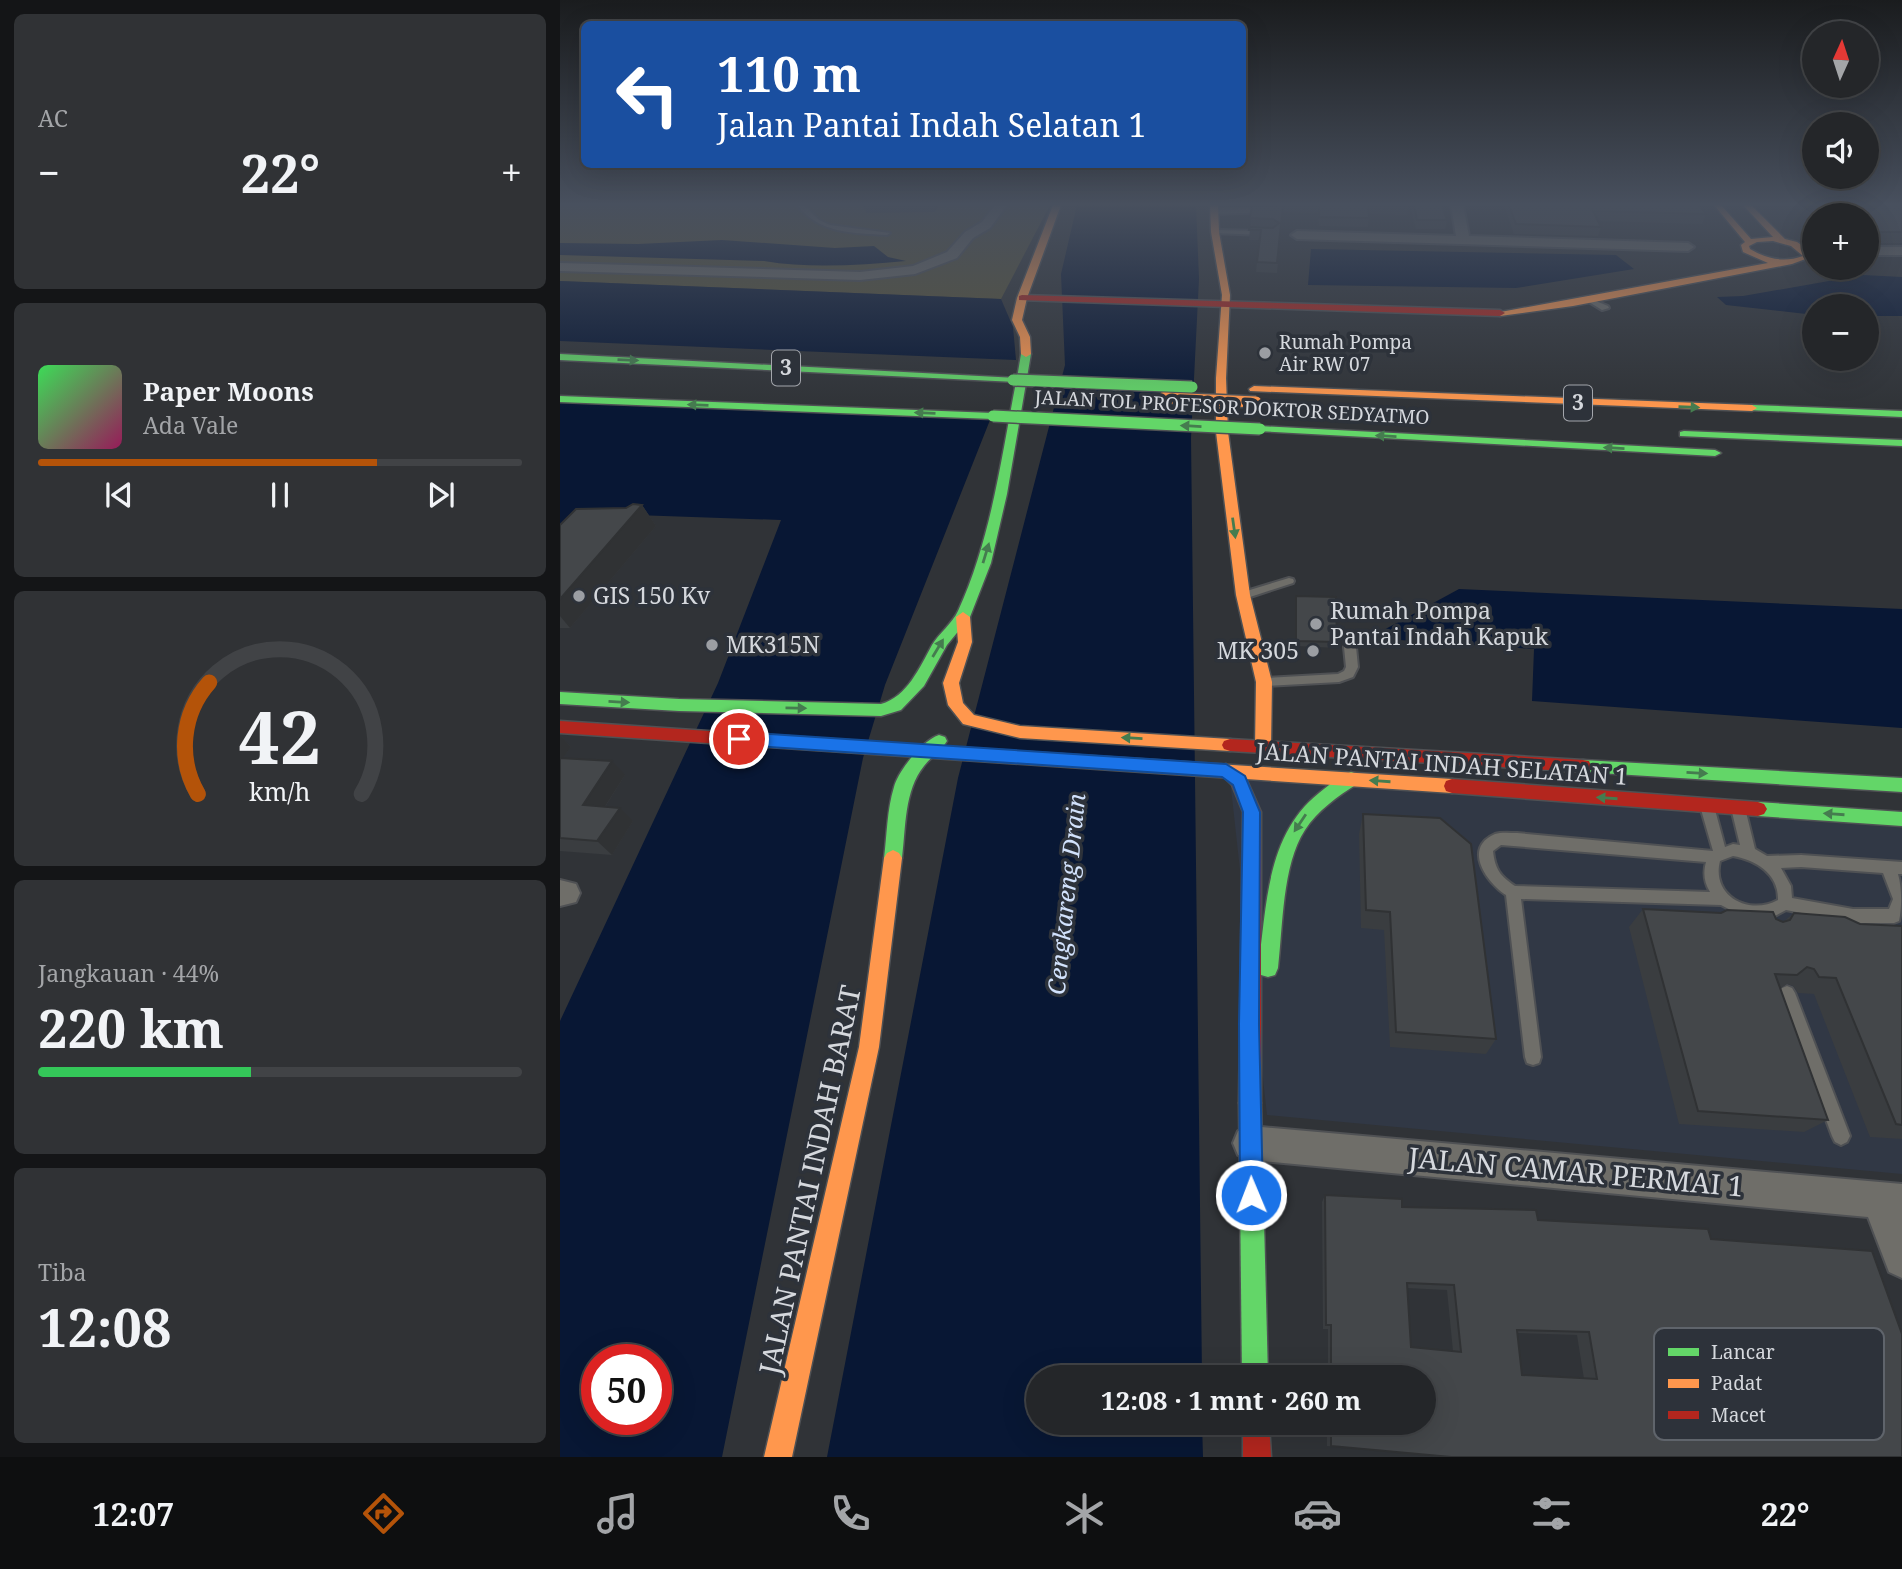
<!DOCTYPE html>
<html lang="id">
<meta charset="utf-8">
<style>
:root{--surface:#242629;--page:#303235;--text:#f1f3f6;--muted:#a3a5a8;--line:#414346;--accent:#b45309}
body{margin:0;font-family:"Noto Serif",serif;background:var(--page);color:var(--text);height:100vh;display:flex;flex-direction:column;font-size:26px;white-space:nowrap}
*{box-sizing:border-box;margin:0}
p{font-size:23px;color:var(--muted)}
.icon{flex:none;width:38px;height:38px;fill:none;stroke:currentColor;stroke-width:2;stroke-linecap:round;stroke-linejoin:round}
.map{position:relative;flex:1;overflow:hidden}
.side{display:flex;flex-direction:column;gap:14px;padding:14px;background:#141517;width:560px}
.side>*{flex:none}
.hud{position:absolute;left:21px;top:21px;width:665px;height:147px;border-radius:10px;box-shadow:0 7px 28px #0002,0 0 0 2px var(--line);background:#1a4fa0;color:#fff;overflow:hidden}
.needle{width:46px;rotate:3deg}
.fabs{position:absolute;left:1242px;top:21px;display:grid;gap:14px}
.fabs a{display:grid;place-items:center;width:77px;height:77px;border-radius:50%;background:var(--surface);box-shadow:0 7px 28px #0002,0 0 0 2px var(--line);font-size:35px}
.speed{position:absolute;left:21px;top:1344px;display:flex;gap:14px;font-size:35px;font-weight:700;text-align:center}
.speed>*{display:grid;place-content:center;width:91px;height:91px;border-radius:50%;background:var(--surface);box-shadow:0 7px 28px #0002,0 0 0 2px var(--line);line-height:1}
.speed .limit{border:10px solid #d22;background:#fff;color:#111}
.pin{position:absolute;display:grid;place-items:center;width:60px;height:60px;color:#fff;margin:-30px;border:4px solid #fff;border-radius:50%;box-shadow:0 2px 7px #0007}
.me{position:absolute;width:77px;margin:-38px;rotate:359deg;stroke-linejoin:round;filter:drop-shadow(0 0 5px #0008)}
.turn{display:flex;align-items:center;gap:24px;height:147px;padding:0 21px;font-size:32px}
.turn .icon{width:91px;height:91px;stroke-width:2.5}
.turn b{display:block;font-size:49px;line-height:60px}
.big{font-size:52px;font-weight:700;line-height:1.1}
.side .tile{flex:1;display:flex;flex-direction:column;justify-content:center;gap:10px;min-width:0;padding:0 24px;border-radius:10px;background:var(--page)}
.side .dial{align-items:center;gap:0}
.dial svg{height:182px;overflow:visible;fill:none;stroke:var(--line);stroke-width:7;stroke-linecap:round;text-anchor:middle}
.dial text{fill:var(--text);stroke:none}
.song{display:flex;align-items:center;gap:21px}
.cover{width:84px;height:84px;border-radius:10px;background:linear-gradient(135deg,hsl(130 70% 55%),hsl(330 70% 35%))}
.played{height:7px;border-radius:4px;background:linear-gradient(90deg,var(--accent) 70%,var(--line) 70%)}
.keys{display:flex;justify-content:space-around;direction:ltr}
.heat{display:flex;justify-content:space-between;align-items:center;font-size:38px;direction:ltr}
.charge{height:10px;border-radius:5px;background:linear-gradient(90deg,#34c759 44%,var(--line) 0)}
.trip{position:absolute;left:466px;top:1365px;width:410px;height:70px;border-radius:35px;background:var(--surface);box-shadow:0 7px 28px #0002,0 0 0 2px var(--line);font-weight:700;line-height:70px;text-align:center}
.tabs{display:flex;height:112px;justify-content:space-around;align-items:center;background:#0e0f10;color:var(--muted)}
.tabs .icon{width:49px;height:49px}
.tabs .active{color:var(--accent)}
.tabs b{font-size:32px;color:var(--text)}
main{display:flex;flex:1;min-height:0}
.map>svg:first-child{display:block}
</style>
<main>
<section class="side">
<div class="tile"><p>AC</p>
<div class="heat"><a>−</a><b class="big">22°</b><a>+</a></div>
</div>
<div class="tile">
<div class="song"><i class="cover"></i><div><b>Paper Moons</b><p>Ada Vale</p></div></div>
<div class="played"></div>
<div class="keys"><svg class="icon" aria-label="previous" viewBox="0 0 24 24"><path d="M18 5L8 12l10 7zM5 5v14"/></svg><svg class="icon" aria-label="pause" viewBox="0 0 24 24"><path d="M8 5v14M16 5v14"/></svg><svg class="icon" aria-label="next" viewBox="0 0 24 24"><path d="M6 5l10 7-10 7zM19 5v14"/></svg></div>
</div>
<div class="tile dial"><svg viewBox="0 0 100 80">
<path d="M14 69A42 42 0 1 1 86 69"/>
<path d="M14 69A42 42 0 0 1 19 20" stroke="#b45309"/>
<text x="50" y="56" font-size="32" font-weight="700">42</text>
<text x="50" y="72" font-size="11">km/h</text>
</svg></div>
<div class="tile"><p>Jangkauan · 44%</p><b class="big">220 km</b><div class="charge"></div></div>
<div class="tile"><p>Tiba</p><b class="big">12:08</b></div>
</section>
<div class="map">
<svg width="1342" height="1457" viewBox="0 0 1342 1457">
<rect width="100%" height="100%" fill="#303337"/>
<polygon fill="#313845" points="669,770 1342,812 1342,1174 707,1115"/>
<polygon fill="#585337" points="0,205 490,205 441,299 0,281"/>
<g fill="#081734" fill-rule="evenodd">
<polygon points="517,205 636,205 639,279 631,438 642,1377 478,1377 478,1423 642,1423 643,1457 267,1457 398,778 505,365 501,274"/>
<path d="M 162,240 L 275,248 L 314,246 L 328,257 L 346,261 C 300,265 251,269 204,261 L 0,255 L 0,243 L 78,244 Z"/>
<polygon points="751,249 1056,255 1074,269 956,288 748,285"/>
<polygon points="1303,275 1342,277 1342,316 1307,316 1307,306 1255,306 1255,315 1166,305 1157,297 1183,296"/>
<polygon points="0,281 441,299 453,327 456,360 0,341"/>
<path d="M 0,401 L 430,420 L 325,685 L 303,758 L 162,1457 L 0,1457 L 0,1021 L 158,683 L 221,520 L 18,513 L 0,532 ZM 37,1360 L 96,1360 L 96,1419 L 37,1419 Z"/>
<polygon points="899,589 1342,609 1342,728 972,701 974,649 809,638"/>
</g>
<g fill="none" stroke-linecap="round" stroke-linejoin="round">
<g stroke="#4f5154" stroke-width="4">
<g id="lane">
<path d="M 237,205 L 244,205 L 259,220 L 270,225 L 330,233 L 327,235 C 293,233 260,234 237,205 Z"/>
<polygon points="706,209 708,212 654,214 651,212 654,210"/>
<polygon points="655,230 704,231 707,233 704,235 653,233"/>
<polygon points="1031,299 1048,306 1049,308 1042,310 1029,302 1029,300"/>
<polygon points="729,578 733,579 734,581 733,583 684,599 679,595 680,593"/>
<polygon points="790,643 796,647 798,667 793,677 779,682 706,686 700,682 706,678 778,674 784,671 786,667 784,647"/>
<path d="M 1147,801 L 1152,802 L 1154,806 L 1165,847 L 1173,844 L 1180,845 L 1171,808 L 1173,804 L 1178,803 L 1183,804 L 1185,808 L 1195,849 L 1207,856 L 1241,855 L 1342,862 L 1342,874 L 1338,874 C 1342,888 1342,907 1339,921 L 1334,923 L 1293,923 L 1226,910 L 1213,917 L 1199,919 L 1184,917 L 1161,905 L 961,899 L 981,1057 L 979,1063 L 973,1065 L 967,1063 L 965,1057 L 946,895 C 927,883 902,848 935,834 C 941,832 950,833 957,833 L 1153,851 L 1140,806 L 1142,802 ZM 941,845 L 1146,862 C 1143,873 1144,882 1150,892 L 955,886 C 940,876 935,869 933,851 ZM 1173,856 C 1196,860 1219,874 1218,900 C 1189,916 1151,896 1160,861 ZM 1241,867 L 1323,873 L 1333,899 L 1329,909 L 1293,909 L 1232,898 L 1231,886 L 1221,868 Z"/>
<polygon points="1227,986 1232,988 1235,993 1290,1136 1287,1142 1281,1145 1275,1142 1272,1136 1219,993 1222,988"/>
</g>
</g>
<g stroke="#4f5154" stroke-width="4">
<g id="street">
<polygon points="435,205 447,205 430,228 413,238 397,258 355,274 300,280 0,271 0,263 300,272 353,266 387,252 405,232 422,222"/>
<polygon points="891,205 903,205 909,236 1128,243 1134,247 1128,251 737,239 731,235 737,231 896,236"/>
<rect x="1307" y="247" width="35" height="8"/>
<polygon points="0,880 16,884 20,893 16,902 0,906"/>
<polygon points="690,1126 1342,1184 1342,1278 1329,1272 1308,1217 690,1160 678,1155 673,1143 678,1131"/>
</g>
</g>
<g stroke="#4f5154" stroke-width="3">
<g id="fast">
<path d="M 466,351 L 471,354 L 447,494 L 431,563 L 410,617 L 387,645 L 364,686 L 341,710 L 321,716 L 119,711 L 0,704 L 0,692 L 119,699 L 321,704 C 347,697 360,667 372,645 C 379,633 392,624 398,611 C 431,539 441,460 456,382 L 0,360 L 0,354 L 457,378 L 461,354 Z"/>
<polygon points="0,396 433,413 438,416 433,419 0,402"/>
<polygon points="1192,405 1342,411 1342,417 1188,410 1188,406"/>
<polygon points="700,426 1155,450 1161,453 1155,456 696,431 696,427"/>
<polygon points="1124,431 1342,440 1342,446 1120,436 1120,432"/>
<path d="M 379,735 L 385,737 L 387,741 C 381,751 371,757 364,766 C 344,791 346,827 342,858 L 339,863 L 333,866 L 327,863 L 324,858 C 327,835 327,809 334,787 C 338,771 363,740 379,735 Z"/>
<polygon points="1023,760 1342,778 1342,792 1023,772 1017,771 1015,766 1017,761"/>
<path d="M 791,772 L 797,774 L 799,779 L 797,784 C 778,796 757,811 745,830 C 722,865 723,927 718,968 L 715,975 L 708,977 L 701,975 L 698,968 C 707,906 706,835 759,793 C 769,785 779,776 791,772 Z"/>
<polygon points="1198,802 1342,812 1342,826 1198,816 1192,814 1189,809 1192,804"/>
<polygon points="690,1092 698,1095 701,1103 708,1377 682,1377 679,1103 682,1095"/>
</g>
</g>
<g stroke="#4f5154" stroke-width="3">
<g id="slow">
<polygon points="493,205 501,205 467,298 462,320 470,337 471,354 466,357 461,354 460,337 452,320 457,298"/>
<polygon points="650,205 658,205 659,232 670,295 666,378 668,432 690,595 712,682 711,747 709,751 697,751 695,747 696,682 676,595 656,432 656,378 662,295 651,232"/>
<path d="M 1154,205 L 1161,205 L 1191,239 L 1213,237 L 1183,205 L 1191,205 L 1225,239 L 1237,242 L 1250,251 L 1251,257 L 1232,264 L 1013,306 L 940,316 L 935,313 L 1208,263 L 1183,252 L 1181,245 L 1185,242 ZM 1213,241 L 1231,246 L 1243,256 C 1224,263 1207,259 1190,249 L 1189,246 L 1197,242 Z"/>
<polygon points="694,386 1192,405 1197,408 1192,411 690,391 689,389"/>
<polygon points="403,612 410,617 412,642 399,683 403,703 414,715 460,726 670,739 676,741 678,745 676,749 670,751 460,738 403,724 388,705 383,683 398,642 396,617"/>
<polygon points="358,745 892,779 898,781 900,786 898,791 892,793 358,757 352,755 350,751 352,747"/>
<polygon points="333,850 339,853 342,858 319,1047 232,1457 204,1457 299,1047 324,858 327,853"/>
</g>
</g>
<g stroke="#4f5154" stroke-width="3">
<g id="jam">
<polygon points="462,295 940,310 945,313 940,316 459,300 459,296"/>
<polygon points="0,721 358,745 364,747 366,751 364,755 358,757 0,733"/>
<polygon points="670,739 1023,760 1029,761 1031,766 1029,771 1023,772 670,751 664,749 662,745 664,741"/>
<polygon points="666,764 685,776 701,812 701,1103 698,1111 690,1114 682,1111 679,1103 683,812 672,785 658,771 660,766"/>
<polygon points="892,779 1198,802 1204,804 1207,809 1204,814 1198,816 892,793 886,791 884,786 886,781"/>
<polygon points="683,1423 709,1423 711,1457 683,1457"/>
</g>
</g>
<use href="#lane" fill="#6f6e69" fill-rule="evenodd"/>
<use href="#street" fill="#6f6e69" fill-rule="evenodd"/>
<use href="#fast" fill="#63d668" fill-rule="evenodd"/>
<use href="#slow" fill="#ff974d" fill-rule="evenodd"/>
<use href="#jam" fill="#b3261e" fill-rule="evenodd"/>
<g stroke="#4f5154" stroke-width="14" stroke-linecap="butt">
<g id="fast-bridge">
<polyline points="453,380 632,387"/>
<polyline points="433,416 700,429"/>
</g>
</g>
<g stroke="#4f5154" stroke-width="14" stroke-linecap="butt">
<polyline id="slow-bridge" points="603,398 696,402"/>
</g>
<use href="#fast-bridge" stroke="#63d668" stroke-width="11"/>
<use href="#slow-bridge" stroke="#ff974d" stroke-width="11"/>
</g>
<g fill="#3a3d40" fill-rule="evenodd">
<polygon points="303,205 379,205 375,212 306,213"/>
<polygon points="849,205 847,215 809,214 808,227 759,226 758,213 723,212 717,273 696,272 699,240 689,240 692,206"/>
<polygon points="850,205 882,205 887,220 885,229 856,229"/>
<polygon points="944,205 1139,205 1146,214 1142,224 1038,221 1041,227 1038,236 954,234"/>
<polygon points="1244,205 1342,205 1342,243 1307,243 1307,215 1255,215"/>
<polygon points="82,505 96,526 10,628 0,628 0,525"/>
<polygon points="736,602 777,642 777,648 736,646"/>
<polygon points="0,735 11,747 2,758 65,775 45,807 73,821 52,855 0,851"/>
<polygon points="803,814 936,1039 926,1054 830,1047 824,930 801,928 799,834"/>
<polygon points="1083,909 1216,919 1223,922 1234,913 1300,924 1342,926 1342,1139 1310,1137 1254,994 1238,993 1233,986 1227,984 1220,989 1268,1120 1244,1132 1119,1124 1069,927"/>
<path d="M 765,1195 L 842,1207 L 1151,1239 L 1312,1251 L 891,1457 L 767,1446 L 767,1423 L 863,1423 L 863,1377 L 768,1377 L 768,1329 L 763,1329 L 762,1202 ZM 847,1288 L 887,1290 L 893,1351 L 851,1347 ZM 957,1333 L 1017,1335 L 1024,1379 L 962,1375 Z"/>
</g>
<g fill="#303234">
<polygon points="373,205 379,205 375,212"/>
<polygon points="82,505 96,526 10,628 0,616 0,599"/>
<polygon points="0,735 11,747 0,761"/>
<polygon points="52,761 65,775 37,819 23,805"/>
<polygon points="60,808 73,821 52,855 37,841"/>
</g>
<g fill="#44474a" stroke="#303234" stroke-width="2" fill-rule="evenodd">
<polygon points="723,205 717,263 697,262 701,230 689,230 690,227 713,228 719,223 713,219 690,218 692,206"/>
<polygon points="759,205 808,205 809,218 759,217"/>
<polygon points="854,205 882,205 887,220 857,220"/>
<polygon points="949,205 1139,205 1146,214 1033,211 1041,227 956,224"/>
<polygon points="1260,205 1342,205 1342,232 1307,232 1307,215 1271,215"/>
<polygon points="73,504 82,505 0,599 0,525 16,509 66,508"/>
<polygon points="736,596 776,597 777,642 736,641"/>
<polygon points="0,758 52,761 23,805 60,808 37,841 0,838"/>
<polygon points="803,814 880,818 911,844 936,1039 836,1032 830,912 806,910"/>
<polygon points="1083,909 1161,913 1167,910 1213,912 1216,919 1223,922 1230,920 1234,913 1285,917 1300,924 1342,926 1342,1125 1336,1124 1276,978 1259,977 1254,969 1247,967 1237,975 1215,974 1268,1120 1138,1111"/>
<path d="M 765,1195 L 842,1199 L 842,1207 L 976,1210 L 978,1220 L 1148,1229 L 1151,1239 L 1312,1251 L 1342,1334 L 1342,1457 L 891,1457 L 771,1446 L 771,1423 L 863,1423 L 863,1377 L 771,1377 L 771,1325 L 766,1325 ZM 847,1283 L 894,1285 L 901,1352 L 851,1347 ZM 957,1330 L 1029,1332 L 1037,1379 L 962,1375 Z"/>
</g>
<defs><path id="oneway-solid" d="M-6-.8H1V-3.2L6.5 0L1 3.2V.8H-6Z" transform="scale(1.75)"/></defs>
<g fill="#457c4f">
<use href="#oneway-solid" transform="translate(68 360) rotate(2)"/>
<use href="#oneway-solid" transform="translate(138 405) rotate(-178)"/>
<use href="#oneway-solid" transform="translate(1129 407) rotate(2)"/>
<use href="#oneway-solid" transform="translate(365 413) rotate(-178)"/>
<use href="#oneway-solid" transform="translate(631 426) rotate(-177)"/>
<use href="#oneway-solid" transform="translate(826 436) rotate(-177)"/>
<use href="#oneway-solid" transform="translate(1054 448) rotate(-177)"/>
<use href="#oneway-solid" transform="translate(674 528) rotate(82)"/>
<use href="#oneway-solid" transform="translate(426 553) rotate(-73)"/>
<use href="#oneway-solid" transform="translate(378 648) rotate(-59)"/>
<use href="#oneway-solid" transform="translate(59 702) rotate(3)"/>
<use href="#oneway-solid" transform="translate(236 708) rotate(1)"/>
<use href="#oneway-solid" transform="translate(572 738) rotate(-177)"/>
<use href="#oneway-solid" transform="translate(1137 773) rotate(3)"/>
<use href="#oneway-solid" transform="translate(820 781) rotate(-176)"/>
<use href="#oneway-solid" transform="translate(1047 798) rotate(-176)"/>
<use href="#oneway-solid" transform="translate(1274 814) rotate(-176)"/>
<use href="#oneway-solid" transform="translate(740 823) rotate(124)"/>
</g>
<linearGradient id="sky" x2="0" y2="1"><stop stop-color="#1a1c1e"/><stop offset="0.5" stop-color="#48505e"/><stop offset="1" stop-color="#48505e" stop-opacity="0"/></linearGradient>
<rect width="1342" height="409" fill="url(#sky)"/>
<polygon fill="#1a73e8" stroke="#114b97" stroke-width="2" points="179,732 666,764 685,776 700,812 699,1024 703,1195 699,1203 691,1207 683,1203 680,1195 679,1024 683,812 673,785 662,777 179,745 171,739"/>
<g fill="#9b9ea3" stroke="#2d323a" stroke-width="2.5">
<circle cx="705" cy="353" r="7"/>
<circle cx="19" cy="596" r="7"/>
<circle cx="756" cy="624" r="7"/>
<circle cx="152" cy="645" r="7"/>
<circle cx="753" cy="651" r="7"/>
</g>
<g text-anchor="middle" stroke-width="7" stroke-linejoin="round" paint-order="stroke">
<g font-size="19" fill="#d5d8dd" stroke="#2d323a" text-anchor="start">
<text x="719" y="349">Rumah Pompa<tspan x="719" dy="22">Air RW 07</tspan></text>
</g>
<g font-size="19" fill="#d5d8dd" stroke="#2d323a">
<text transform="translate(672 407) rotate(3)" y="7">JALAN TOL PROFESOR DOKTOR SEDYATMO</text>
</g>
<g fill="#2d323a" stroke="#a3a6ac" stroke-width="2">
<rect x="212" y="350.5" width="28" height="35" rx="5"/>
<rect x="1004" y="385.5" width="28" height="35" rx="5"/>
</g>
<g font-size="21" font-weight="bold" fill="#d5d8dd">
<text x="226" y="375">3</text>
<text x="1018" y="410">3</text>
</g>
<g font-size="23" fill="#d5d8dd" stroke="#2d323a" text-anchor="start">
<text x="33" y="604">GIS 150 Kv</text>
<text x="770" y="619">Rumah Pompa<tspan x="770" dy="26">Pantai Indah Kapuk</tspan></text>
<text x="166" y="653">MK315N</text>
<text x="739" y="659" text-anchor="end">MK 305</text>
</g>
<g font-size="23" fill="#d5d8dd" stroke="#2d323a">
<text transform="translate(882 764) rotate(4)" y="8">JALAN PANTAI INDAH SELATAN 1</text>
</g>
<g font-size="24" font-style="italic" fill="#d2e2fc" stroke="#2d323a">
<text transform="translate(507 894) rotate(-84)" y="8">Cengkareng Drain</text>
</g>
<g font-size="28" fill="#d5d8dd" stroke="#2d323a">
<text transform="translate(1016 1172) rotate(5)" y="10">JALAN CAMAR PERMAI 1</text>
<text transform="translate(250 1180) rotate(-78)" y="10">JALAN PANTAI INDAH BARAT</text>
</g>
</g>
<rect x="1094" y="1328" width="230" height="112" rx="10" fill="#2d323a" stroke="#5f646b" stroke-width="2"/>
<rect x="1108" y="1348" width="31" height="8" fill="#63d668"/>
<rect x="1108" y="1379" width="31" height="9" fill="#ff974d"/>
<rect x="1108" y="1411" width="31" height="8" fill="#b3261e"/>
<g font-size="19" fill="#d5d8dd">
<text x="1151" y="1359">Lancar</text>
<text x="1151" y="1390">Padat</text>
<text x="1151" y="1422">Macet</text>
</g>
</svg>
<div class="fabs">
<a><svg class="needle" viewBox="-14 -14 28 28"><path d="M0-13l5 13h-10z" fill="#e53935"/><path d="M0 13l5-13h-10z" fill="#a3a5a8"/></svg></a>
<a><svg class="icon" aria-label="sound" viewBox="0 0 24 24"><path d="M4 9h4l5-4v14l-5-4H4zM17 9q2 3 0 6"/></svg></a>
<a>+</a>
<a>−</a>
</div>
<div class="speed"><div class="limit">50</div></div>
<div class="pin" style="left:179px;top:739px;background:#d93025"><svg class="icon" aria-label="arrive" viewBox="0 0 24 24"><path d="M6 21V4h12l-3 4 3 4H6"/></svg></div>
<svg class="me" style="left:691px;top:1195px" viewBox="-20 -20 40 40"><circle r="17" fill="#1a73e8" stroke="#fff" stroke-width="3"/><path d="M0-11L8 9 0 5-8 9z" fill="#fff"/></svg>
<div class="trip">12:08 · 1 mnt · 260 m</div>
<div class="hud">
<div class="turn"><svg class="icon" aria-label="left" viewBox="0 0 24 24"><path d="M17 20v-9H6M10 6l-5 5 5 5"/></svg><div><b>110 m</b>Jalan Pantai Indah Selatan 1</div></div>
</div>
</div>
</main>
<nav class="tabs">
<b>12:07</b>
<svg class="icon active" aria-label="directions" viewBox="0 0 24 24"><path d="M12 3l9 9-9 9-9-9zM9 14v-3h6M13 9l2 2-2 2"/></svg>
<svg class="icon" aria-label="music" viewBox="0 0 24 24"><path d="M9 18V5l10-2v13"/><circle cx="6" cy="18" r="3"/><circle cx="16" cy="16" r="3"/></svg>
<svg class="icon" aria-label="phone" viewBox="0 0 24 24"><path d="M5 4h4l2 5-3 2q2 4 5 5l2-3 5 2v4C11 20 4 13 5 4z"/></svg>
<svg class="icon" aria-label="climate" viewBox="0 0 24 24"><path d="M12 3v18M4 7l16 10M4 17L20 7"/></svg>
<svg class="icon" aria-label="car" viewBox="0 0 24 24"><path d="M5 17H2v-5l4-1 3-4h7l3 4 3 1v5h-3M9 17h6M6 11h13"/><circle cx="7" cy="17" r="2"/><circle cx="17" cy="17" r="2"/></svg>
<svg class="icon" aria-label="filters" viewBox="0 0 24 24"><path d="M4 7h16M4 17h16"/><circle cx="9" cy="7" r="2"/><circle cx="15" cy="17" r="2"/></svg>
<b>22°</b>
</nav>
